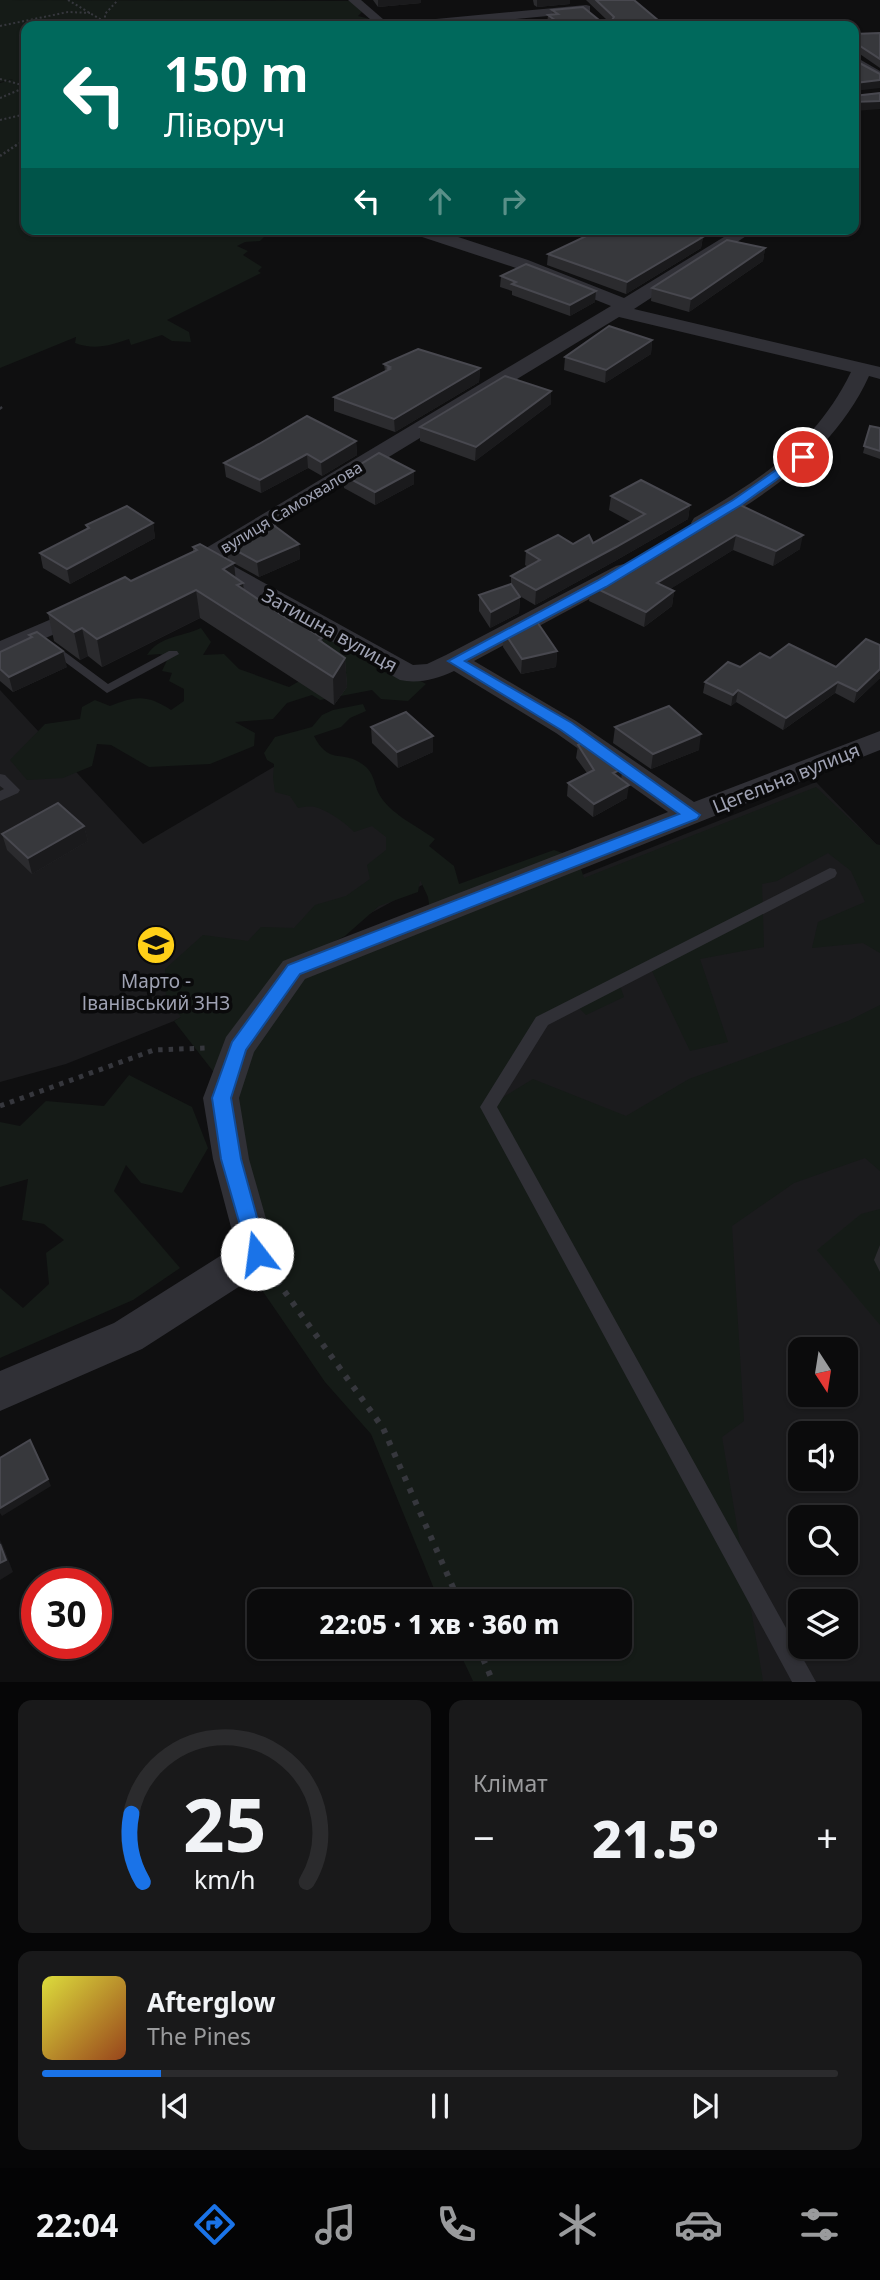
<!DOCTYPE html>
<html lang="uk">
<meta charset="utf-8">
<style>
:root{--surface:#0b0b0c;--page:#19191a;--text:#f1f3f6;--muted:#9a9b9d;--line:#2b2b2d;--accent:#1a73e8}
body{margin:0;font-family:"Noto Sans",sans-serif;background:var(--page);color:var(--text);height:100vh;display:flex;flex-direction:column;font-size:26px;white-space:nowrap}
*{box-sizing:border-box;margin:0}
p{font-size:23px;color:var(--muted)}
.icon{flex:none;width:38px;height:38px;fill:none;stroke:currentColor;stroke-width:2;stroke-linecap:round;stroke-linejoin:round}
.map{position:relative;height:1682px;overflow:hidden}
.details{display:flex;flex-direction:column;gap:18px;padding:18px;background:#060607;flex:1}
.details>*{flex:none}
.top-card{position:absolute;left:21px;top:21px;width:838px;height:214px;border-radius:14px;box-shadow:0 2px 5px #0004,0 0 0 2px var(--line);background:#00695c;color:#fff;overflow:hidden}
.needle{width:46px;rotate:168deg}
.controls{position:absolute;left:788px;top:1337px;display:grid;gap:14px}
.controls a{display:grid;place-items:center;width:70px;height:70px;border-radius:14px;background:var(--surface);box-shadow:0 2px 5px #0004,0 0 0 2px var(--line);font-size:35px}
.speed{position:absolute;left:21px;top:1568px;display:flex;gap:14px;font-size:35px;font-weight:700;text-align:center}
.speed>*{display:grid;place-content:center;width:91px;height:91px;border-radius:50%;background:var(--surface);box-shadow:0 2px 5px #0004,0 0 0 2px var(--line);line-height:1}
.speed .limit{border:10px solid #d22;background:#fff;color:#111}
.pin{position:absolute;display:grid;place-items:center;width:60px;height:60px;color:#fff;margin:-30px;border:4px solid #fff;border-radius:50%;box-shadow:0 2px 7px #0007}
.me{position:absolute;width:77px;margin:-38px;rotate:345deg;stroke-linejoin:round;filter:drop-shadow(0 0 5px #0008)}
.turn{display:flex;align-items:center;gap:24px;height:147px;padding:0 28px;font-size:32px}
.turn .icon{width:91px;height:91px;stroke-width:2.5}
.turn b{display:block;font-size:49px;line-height:60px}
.lanes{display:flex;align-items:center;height:66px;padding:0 28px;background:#0003;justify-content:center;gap:35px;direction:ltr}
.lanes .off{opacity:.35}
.big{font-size:52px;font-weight:800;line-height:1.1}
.details .widget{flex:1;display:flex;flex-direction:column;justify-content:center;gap:10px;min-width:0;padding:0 24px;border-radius:14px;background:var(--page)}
.details .dial{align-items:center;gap:0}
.dial svg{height:182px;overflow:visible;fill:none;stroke:var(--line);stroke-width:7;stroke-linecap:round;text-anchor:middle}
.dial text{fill:var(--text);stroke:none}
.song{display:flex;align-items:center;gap:21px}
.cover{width:84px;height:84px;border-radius:10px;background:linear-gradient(135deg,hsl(60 70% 55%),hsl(20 70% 35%))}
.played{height:7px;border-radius:4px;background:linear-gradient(90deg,var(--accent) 15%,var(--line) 15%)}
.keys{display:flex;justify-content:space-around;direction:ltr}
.heat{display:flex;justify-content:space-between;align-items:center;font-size:38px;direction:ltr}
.details .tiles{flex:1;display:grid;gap:18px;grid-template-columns:1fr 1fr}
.widget:last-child{grid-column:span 2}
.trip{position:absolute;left:247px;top:1589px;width:385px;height:70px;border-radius:14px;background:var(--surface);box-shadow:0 2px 5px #0004,0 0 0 2px var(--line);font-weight:800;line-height:70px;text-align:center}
.tabs{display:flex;height:112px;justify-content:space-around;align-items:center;background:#040405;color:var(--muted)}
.tabs .icon{width:49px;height:49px}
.tabs .on{color:var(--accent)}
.tabs b{font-size:32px;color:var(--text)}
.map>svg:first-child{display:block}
</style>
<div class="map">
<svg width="880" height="1682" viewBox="0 0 880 1682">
<rect width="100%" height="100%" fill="#0f0f10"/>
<g fill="#1b1b1d" fill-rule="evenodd">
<polygon points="0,690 143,844 289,758 444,873 174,1021 66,1064 0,1082"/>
<path d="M 816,782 L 880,848 L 880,1681 L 572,1681 L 620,1647 L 620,1601 L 279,1011 L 562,883 ZM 800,1349 L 845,1349 L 845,1395 L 800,1395 ZM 800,1433 L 845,1433 L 845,1479 L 800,1479 ZM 800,1517 L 845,1517 L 845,1563 L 800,1563 ZM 800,1601 L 845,1601 L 845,1647 L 800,1647 Z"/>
</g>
<g fill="#151b17">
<path d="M 0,0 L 364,1 L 358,4 L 362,12 L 358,16 L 370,19 L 378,26 L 26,26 L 26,229 L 262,229 L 269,232 L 260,241 L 245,242 L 237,246 L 248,251 L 243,255 L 262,267 L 258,271 L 261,273 L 167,320 L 189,332 L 191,342 L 172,341 L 162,335 L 131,345 L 129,339 C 109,346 94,350 75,343 L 76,337 L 0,368 L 0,83 L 13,79 L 0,82 Z"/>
<path d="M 274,598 L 426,684 L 408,701 L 381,699 L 372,690 L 320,700 L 312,695 L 287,703 L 273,719 L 235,722 L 255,733 L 254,746 L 210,764 L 149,767 L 111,745 L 97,744 L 92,766 L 63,778 L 27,780 L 10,760 L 45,724 L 80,719 L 82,707 L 95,700 L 110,706 C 135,696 147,694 171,710 L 184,701 L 184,689 L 169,681 L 172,673 L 162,671 L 168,658 L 160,654 L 147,655 C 159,636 182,637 201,628 L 211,642 L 203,655 L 224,654 L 239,669 L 289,687 L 324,667 L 306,645 L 315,625 L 296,615 L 274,622 L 256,609 Z"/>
<path d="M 363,704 L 366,711 L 350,718 L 341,727 L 314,736 C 328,764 341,751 359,762 C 375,771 373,782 379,794 C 390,814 417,826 435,839 L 429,846 L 454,866 L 459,884 L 554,850 L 574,857 L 431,918 L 428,897 L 420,880 L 418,892 L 379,906 L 345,936 L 302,958 L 271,985 L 295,971 L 337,954 L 579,863 L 584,878 L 816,787 L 876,844 L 880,845 L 880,953 L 863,943 L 812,948 L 818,922 L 865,902 L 851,871 L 828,853 L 777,881 L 762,884 L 764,947 L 700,959 L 728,1042 L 690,1051 L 652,971 L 620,986 L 624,997 L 586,1015 L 576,1005 L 542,1021 L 489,1106 L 533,1079 L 626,1116 L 689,1079 L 848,1021 L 880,1005 L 880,1171 L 865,1158 L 794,1183 L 732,1226 L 744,1421 L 722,1437 L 763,1681 L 473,1681 L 457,1647 L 620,1647 L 620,1601 L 439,1601 L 371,1434 L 325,1382 L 253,1277 L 248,1194 L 223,1084 L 174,1021 L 181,1017 L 166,998 L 165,969 L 203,935 L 248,941 L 261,927 L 294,928 L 315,905 L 346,896 L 370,879 L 367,865 L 386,850 L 386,837 L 372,826 L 354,832 C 346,823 327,810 315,807 C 311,806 302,807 298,808 L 290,796 L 275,792 L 273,778 L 274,764 L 267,760 L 264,753 L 275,737 L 312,727 L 322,715 L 333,710 Z"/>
<polygon points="129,1075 192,1107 208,1148 182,1193 141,1183 126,1165 114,1191 180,1268 133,1300 0,1358 0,1288 23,1308 49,1284 46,1253 64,1240 44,1224 22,1220 28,1179 0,1187 0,1122 20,1126 46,1101 104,1106"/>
<polygon points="880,1209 880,1325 817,1250 861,1214"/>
</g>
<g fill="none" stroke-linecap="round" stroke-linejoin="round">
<g stroke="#36373d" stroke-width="2" stroke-dasharray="2 2.5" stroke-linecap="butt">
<polyline points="68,0 105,22 103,26"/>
<polyline points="105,22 105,14 118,0"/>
<polyline points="0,26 68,12 90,13"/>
<polyline points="0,79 26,86"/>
<polyline points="0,98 26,87"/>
<polyline points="0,120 26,114"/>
<polyline points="15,146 23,141 26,128"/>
</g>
<polyline stroke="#36373d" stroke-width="2.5" stroke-dasharray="2 2.5" stroke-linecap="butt" points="0,156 18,144"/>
<polyline stroke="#36373d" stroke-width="3.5" stroke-dasharray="2.5 3.5" stroke-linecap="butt" points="0,407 2,410"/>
<polyline stroke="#36373d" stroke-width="5" stroke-dasharray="4.5 6" stroke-linecap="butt" points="0,1106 154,1050 206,1048"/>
<g stroke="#36373d" stroke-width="6" stroke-dasharray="5 8" stroke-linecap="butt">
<polyline points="277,1281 383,1428 459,1601"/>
<polyline points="478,1647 493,1682"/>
</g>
<g fill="#303036" fill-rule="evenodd">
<polygon points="50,641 108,684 169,651 177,651 179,654 107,693 46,648 44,645"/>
<polygon points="0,774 5,775 20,790 18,793 0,801 0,791 4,789 0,786"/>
<polygon points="830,868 835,869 837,873 835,877 548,1025 497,1107 816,1682 792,1682 480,1107 536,1017"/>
</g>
<g fill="#303036" fill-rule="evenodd">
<polygon points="348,0 361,0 391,26 378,26"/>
<polygon points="586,5 590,6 590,12 441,26 398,26 404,22"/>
<polygon points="854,56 880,71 880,81 854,66"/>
<path d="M 408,229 L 435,229 L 449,234 L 528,260 L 624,298 L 737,229 L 757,229 L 634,309 L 880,367 L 880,379 L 869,376 C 836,448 776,488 710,528 L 694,528 L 691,523 L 694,518 C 761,479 816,444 851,372 L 619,317 L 221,559 L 413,665 L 427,664 L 446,655 L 616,566 L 624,564 L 632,566 L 636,571 L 632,576 L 474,661 L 576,721 L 694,802 L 880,731 L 880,750 L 305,979 L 254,1052 L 239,1098 L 249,1159 L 276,1254 L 271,1266 L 142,1349 L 0,1411 L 0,1371 L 114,1323 L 236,1246 L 213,1159 L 203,1098 L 226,1037 L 283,961 L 668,812 L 556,733 L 454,671 C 437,679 418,684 400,680 L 203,568 L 179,577 L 171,575 L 167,570 L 171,565 L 196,554 L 611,306 L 516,268 L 410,233 Z"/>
<polygon points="89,603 98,605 101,610 98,615 0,658 0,641"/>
</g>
</g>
<g fill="#2b2b2e">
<polygon points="373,0 421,0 421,3 378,7"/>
<polygon points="533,0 570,0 570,4 537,7 534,5"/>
<polygon points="586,0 634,0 665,26 551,26 547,24 548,15 552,15 552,10 599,20 607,20"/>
<polygon points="880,33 880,68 854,50 854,34"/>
<polygon points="686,233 703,237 701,248 626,294 547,265 548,254"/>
<polygon points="765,248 763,261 689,312 651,301 652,288"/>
<polygon points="501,276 595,302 570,316 512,295 512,291 500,287"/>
<polygon points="652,340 651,354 605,383 564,370 565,357"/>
<polygon points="384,364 480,368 479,382 395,432 334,411 334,397 385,371"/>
<polygon points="551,391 551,404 475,461 420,441 420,427"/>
<polygon points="870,426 880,428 880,459 863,453"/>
<polygon points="356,441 357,455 322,476 308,468 261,493 226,477 224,463"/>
<polygon points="414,471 414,484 375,505 344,488 343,475"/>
<polygon points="611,496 690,505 688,519 615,561 535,605 518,595 520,597 519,613 490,628 479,611 479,595 511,584 511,576 528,567 525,565 526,551 573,544 593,543 631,522 609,510"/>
<polygon points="736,503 800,549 773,566 733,550 670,589 674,591 672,606 644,627 589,601 591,586"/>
<polygon points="153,523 155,538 70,584 43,568 40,553 87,529 86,525"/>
<polygon points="299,544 300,559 259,577 228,560 226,545"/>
<polygon points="193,547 235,577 244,590 292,622 322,638 323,643 345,658 347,687 334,705 200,618 102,667 88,656 80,660 54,641 48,613 131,581 193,552"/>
<polygon points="504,632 557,651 556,667 521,674 503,647"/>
<polygon points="29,635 67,667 13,692 0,681 0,652 30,638"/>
<polygon points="880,645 880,678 854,703 835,693 783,730 736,702 731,706 703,693 705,682 740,667 770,658 836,667"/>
<polygon points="371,727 433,736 433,752 398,768 372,743"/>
<polygon points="615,727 699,750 651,769 613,743"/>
<polygon points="578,745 622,769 621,779 627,798 593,817 567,796 568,783 587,773 576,758"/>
<polygon points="84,826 88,841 32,874 7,850 2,834"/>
<polygon points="880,1245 880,1272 874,1260"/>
</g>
<g fill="#1a1a1c">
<polygon points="378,0 421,0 421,3 378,7"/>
<polygon points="537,0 570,0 570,4 537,7"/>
<polygon points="880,80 880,88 854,91 855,83"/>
<polygon points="880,101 880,109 854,111 855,103"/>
<polygon points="703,237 701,248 626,294 627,282"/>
<polygon points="765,248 763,261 689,312 691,299"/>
<polygon points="596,291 595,302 570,316 570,305"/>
<polygon points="652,340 651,354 605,383 606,370"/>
<polygon points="480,368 479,382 395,432 394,419"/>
<polygon points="551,391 551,404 475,461 476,447"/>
<polygon points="356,441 357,455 322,476 321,462"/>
<polygon points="307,454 308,468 261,493 260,480"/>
<polygon points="414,471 414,484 375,505 375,492"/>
<polygon points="690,505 688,519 615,561 535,605 536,590"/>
<polygon points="153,523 155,538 70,584 67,569"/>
<polygon points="736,535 733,550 656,598 657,583"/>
<polygon points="803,535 800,549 773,566 776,551"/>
<polygon points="299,544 300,559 259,577 257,562"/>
<polygon points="234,563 237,591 223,569"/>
<polygon points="243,583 246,610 237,585"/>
<polygon points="196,590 200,618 102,667 97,639"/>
<polygon points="674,591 672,606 644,627 646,612"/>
<polygon points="520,597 519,613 490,628 491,612"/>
<polygon points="82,628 88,656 80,660 74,632"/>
<polygon points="63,651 67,667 13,692 9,677"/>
<polygon points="557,651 556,667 521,674 522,659"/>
<polygon points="345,658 347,687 334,705 333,677"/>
<polygon points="880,669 880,678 854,703 857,691"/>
<polygon points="838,682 835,693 783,730 786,718"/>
<polygon points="738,690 736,702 731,706 733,695"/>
<polygon points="701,734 699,750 651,769 653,754"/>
<polygon points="433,736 433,752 398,768 397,752"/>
<polygon points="622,769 621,782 613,773"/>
<polygon points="629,785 627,798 593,817 594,804"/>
<polygon points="84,826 88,841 32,874 28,858"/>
<polygon points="48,1479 51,1486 2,1516 0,1513 0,1508"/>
<polygon points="0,1540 3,1546 13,1572 0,1580"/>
</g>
<g fill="#37383c" stroke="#48484f" stroke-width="2">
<polygon points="596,0 634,0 665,26 563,26 548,15 558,14 552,10 583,7 599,20 612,20 614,17"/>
<polygon points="880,33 880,59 854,42 854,34"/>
<polygon points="854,60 880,74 880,80 855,83 854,94"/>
<polygon points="880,93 880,101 854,102 854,96"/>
<polygon points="601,229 686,229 686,233 703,237 627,282 548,254"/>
<polygon points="727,240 765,248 691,299 652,288"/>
<polygon points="526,264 596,291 570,305 512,284 516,282 501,276"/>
<polygon points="609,326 652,340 606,370 565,357"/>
<polygon points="418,349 480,368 394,419 334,397 390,369 388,368 390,367 384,364"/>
<polygon points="505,376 551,391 476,447 420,427"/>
<polygon points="307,416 356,441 321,462 307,454 260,480 224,463 259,444"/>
<polygon points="870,426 880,428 880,451 864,446"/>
<polygon points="379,453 414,471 375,492 343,475"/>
<polygon points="641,480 690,505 616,547 536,590 511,576 540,560 526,551 558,535 573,544 589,535 593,543 645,514 611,496"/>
<polygon points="736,503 803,535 776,551 736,535 657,583 674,591 646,612 591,586"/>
<polygon points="127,506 153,523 67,569 40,553 89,528 86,525"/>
<polygon points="272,524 299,544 257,562 226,545"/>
<polygon points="200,544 234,563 223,569 243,583 237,585 292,622 295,621 322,638 319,640 345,658 333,677 196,590 97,639 82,628 74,632 48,613 125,577 131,581 197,550 193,547"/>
<polygon points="511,584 520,597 491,612 479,595"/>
<polygon points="533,616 557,651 522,659 504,632"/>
<polygon points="37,632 63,651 9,677 0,669 0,652 32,637 29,635"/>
<polygon points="866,639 880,645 880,669 857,691 838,682 786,718 738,690 733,695 705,682 728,662 740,667 760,653 770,658 789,644 836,667"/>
<polygon points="669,706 701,734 653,754 615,727"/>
<polygon points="406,712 433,736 397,752 371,727"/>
<polygon points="584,742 622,769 613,773 629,785 594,804 568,783 594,770 578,745"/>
<polygon points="58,803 84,826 28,858 2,834"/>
<polygon points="30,1440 48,1479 0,1508 0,1458"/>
<polygon points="0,1544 6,1560 0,1563"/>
</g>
<polygon fill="#1a73e8" stroke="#114b97" stroke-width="2" points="799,454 808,457 741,505 606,587 465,661 572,723 700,815 697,819 300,974 246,1050 231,1098 241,1159 267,1254 264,1260 257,1263 250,1260 221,1159 212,1098 232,1042 288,965 679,814 561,730 448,661 597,581 733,500"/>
<defs>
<g id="school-disc" transform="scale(2.0125)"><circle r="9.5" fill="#ffd018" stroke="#0a0a0b"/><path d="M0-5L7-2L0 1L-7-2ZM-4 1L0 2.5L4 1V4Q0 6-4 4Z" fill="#111"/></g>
</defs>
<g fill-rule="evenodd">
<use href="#school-disc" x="156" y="945"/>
</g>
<g text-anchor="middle" stroke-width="7" stroke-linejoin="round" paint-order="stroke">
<g font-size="16" fill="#9fa2b3" stroke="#0a0a0b">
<text transform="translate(291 507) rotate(-31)" y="6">вулиця Самохвалова</text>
</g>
<g font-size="19" fill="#9fa2b3" stroke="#0a0a0b">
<text transform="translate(330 630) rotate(29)" y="7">Затишна вулиця</text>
<text transform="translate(786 778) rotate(-22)" y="7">Цегельна вулиця</text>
</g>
<g font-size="19" fill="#9fa2b3" stroke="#0a0a0b">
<text x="156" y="988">Марто -<tspan x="156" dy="22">Іванівський ЗНЗ</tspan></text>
</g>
</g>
</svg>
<div class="controls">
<a><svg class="needle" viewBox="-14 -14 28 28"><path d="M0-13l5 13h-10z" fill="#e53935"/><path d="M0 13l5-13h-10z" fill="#9a9b9d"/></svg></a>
<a><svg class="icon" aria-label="sound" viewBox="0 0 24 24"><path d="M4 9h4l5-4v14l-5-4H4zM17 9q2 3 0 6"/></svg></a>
<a><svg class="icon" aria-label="search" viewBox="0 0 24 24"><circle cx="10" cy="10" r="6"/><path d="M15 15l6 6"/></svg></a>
<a><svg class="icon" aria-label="layers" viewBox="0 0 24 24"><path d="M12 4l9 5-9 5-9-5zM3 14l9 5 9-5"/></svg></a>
</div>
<div class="speed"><div class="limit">30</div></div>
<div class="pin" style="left:803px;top:457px;background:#d93025"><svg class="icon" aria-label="arrive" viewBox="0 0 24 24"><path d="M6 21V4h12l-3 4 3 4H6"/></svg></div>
<svg class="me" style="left:257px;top:1254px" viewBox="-20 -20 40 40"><circle r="19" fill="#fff"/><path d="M0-13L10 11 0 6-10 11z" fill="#1a73e8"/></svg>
<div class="trip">22:05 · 1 хв · 360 m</div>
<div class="top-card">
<div class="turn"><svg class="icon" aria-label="left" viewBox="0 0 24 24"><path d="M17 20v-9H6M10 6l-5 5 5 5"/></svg><div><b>150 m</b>Ліворуч</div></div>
<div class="lanes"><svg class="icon" aria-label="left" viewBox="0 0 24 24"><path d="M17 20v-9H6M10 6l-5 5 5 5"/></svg><svg class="icon off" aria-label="ahead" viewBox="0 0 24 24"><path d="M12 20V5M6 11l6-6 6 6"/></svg><svg class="icon off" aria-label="right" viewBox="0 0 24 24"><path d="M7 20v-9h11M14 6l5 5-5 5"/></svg></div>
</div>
</div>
<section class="details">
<div class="tiles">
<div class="widget dial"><svg viewBox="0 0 100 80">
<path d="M14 69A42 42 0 1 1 86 69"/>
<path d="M14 69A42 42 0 0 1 9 39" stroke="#1a73e8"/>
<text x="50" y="56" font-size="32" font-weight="700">25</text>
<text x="50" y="72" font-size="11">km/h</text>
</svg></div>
<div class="widget"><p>Клімат</p>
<div class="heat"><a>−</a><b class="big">21.5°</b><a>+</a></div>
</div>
<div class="widget">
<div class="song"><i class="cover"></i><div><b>Afterglow</b><p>The Pines</p></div></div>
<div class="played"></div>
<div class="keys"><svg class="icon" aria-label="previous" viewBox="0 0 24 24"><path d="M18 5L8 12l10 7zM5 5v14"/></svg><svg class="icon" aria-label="pause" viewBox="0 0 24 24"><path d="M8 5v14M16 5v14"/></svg><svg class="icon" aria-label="next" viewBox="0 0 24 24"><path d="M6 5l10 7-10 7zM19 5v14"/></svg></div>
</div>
</div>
</section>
<nav class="tabs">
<b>22:04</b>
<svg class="icon on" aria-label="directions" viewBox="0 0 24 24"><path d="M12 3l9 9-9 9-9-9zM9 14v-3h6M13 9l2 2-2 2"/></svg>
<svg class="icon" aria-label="music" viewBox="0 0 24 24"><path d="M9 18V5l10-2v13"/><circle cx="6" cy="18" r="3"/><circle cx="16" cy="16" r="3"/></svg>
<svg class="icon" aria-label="phone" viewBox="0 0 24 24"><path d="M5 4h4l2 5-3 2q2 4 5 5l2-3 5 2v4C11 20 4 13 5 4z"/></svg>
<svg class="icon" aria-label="climate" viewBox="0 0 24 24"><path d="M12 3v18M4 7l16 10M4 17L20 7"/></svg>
<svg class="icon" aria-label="car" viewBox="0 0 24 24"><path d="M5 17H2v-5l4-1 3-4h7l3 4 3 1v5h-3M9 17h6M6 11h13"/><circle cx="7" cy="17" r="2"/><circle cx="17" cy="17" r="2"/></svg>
<svg class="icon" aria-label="filters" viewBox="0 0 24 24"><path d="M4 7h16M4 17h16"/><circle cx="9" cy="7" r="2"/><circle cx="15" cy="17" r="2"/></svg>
</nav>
